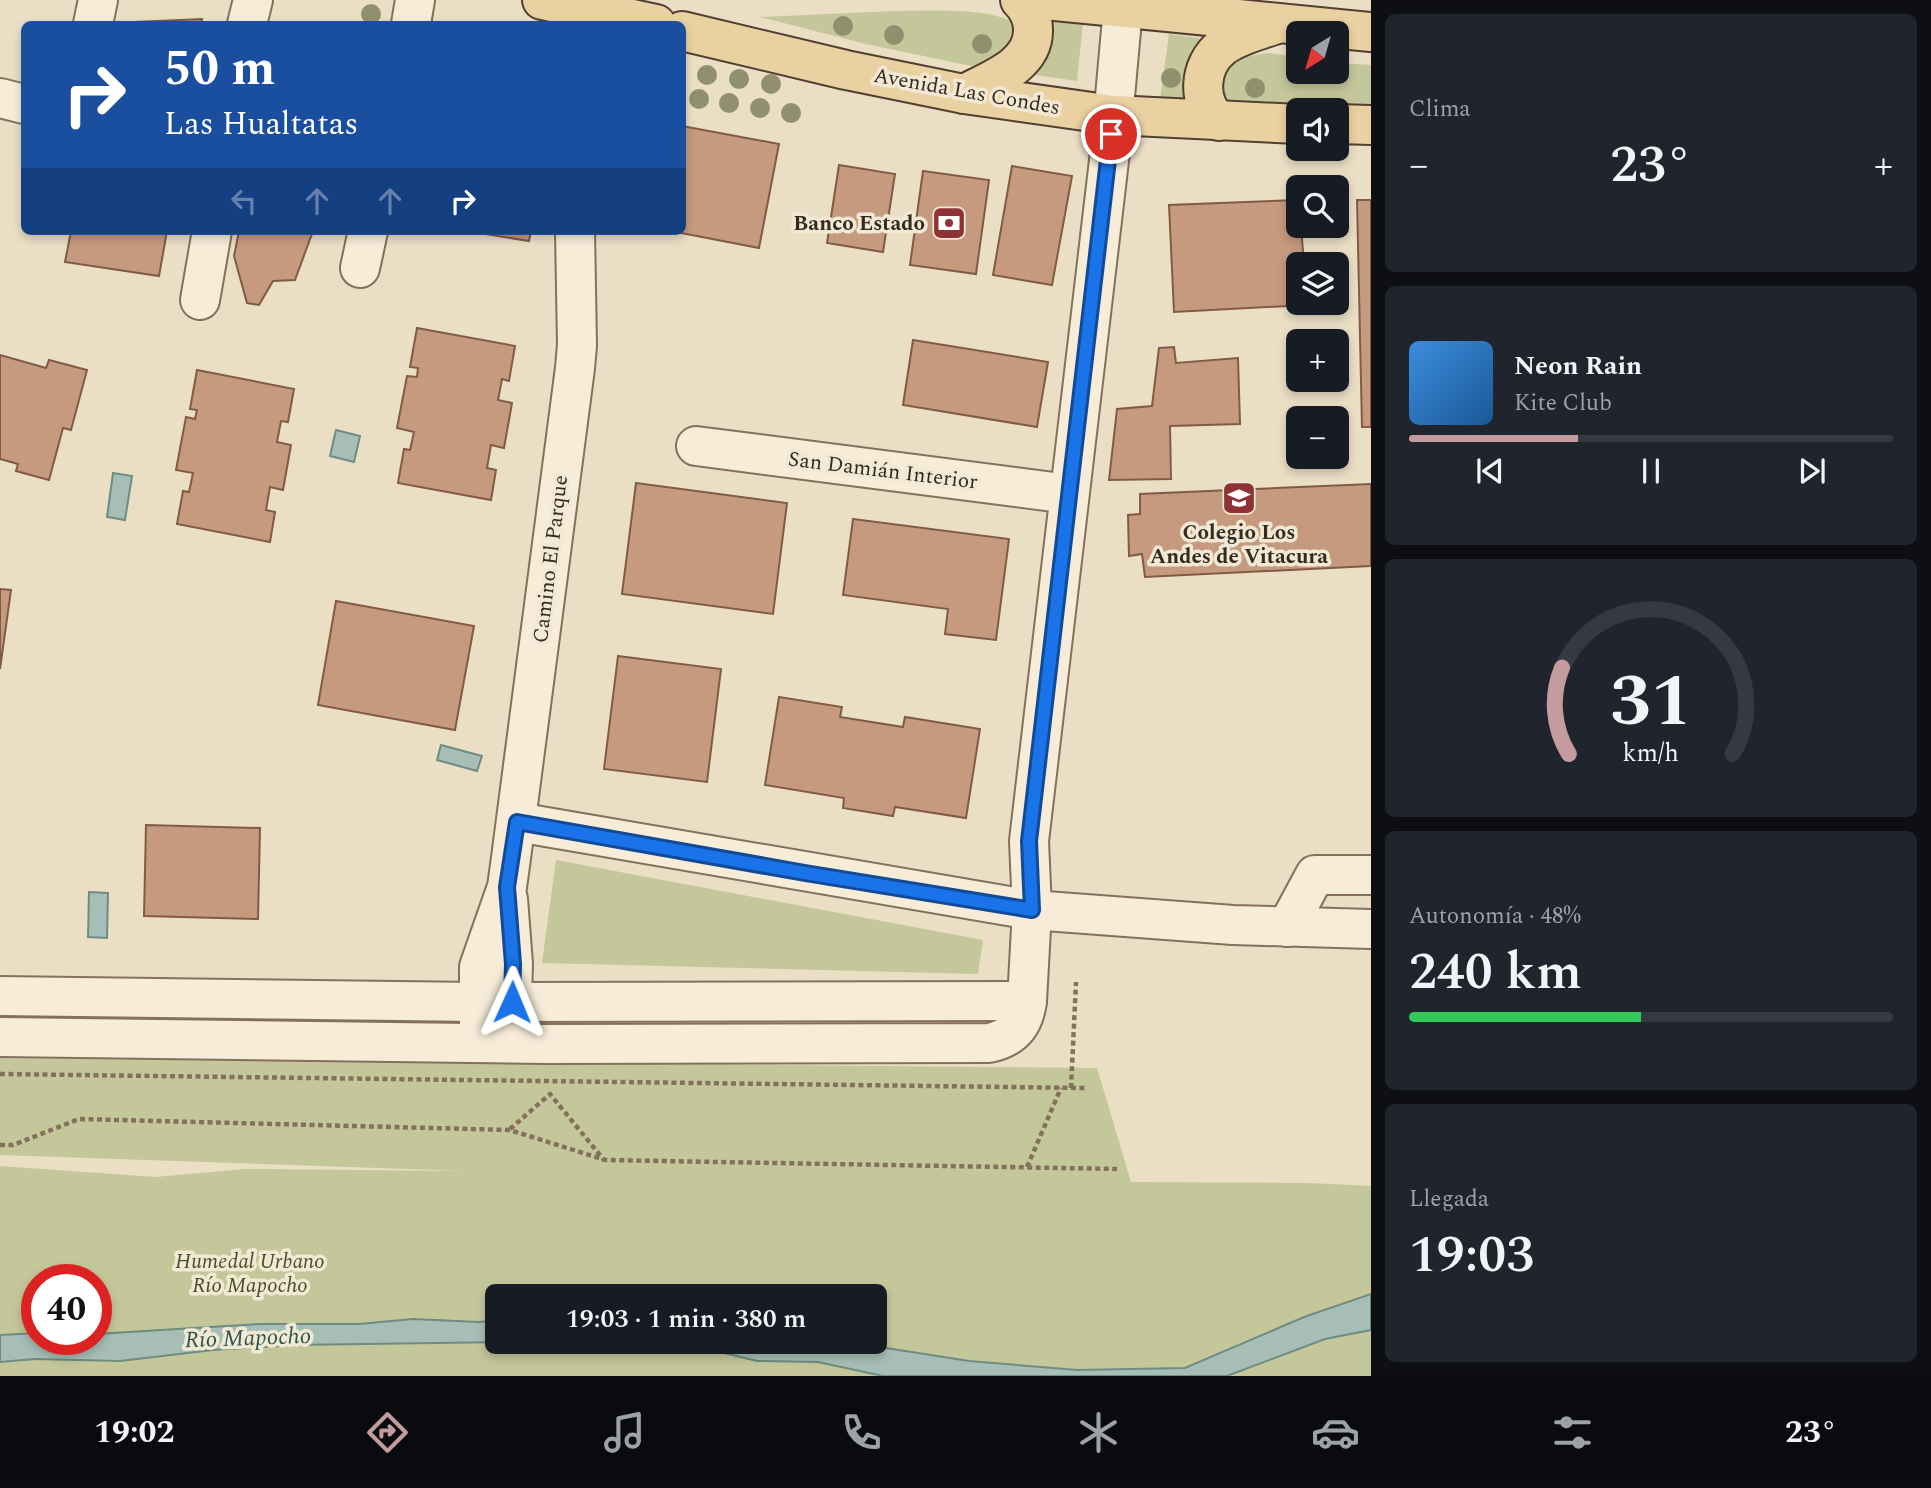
<!DOCTYPE html>
<html lang="es">
<meta charset="utf-8">
<style>
:root{--surface:#171b24;--page:#20242c;--text:#f1f3f6;--muted:#9ea1a6;--line:#363941;--accent:#c49ca0}
body{margin:0;font-family:Spectral,serif;background:var(--page);color:var(--text);height:100vh;display:flex;flex-direction:column;font-size:26px;white-space:nowrap}
*{box-sizing:border-box;margin:0}
p{font-size:23px;color:var(--muted)}
.icon{flex:none;width:38px;height:38px;fill:none;stroke:currentColor;stroke-width:2;stroke-linecap:round;stroke-linejoin:round}
.map{position:relative;flex:1;overflow:hidden}
.details{display:flex;flex-direction:column;gap:14px;padding:14px;background:#0d0f14;width:560px}
.details>*{flex:none}
.top-card{position:absolute;left:21px;top:21px;width:665px;height:214px;border-radius:10px;box-shadow:0 4px 10px #0003;background:#1a4fa0;color:#fff;overflow:hidden}
.needle{width:46px;rotate:217deg}
.buttons{position:absolute;left:1286px;top:21px;display:grid;gap:14px}
.buttons a{display:grid;place-items:center;width:63px;height:63px;border-radius:10px;background:var(--surface);box-shadow:0 4px 10px #0003;font-size:35px}
.speed{position:absolute;left:21px;top:1264px;display:flex;gap:14px;font-size:35px;font-weight:700;text-align:center}
.speed>*{display:grid;place-content:center;width:91px;height:91px;border-radius:50%;background:var(--surface);box-shadow:0 4px 10px #0003;line-height:1}
.speed .limit{border:10px solid #d22;background:#fff;color:#111}
.pin{position:absolute;display:grid;place-items:center;width:60px;height:60px;color:#fff;margin:-30px;border:4px solid #fff;border-radius:50%;box-shadow:0 2px 7px #0007}
.me{position:absolute;width:77px;margin:-38px;rotate:1deg;stroke-linejoin:round;filter:drop-shadow(0 0 5px #0008)}
.turn{display:flex;align-items:center;gap:24px;height:147px;padding:0 28px;font-size:32px}
.turn .icon{width:91px;height:91px;stroke-width:2.5}
.turn b{display:block;font-size:49px;line-height:60px}
.lanes{display:flex;align-items:center;height:66px;padding:0 28px;background:#0003;justify-content:center;gap:35px;direction:ltr}
.lanes .off{opacity:.35}
.big{font-size:52px;font-weight:600;line-height:1.1}
.details .tile{flex:1;display:flex;flex-direction:column;justify-content:center;gap:10px;min-width:0;padding:0 24px;border-radius:10px;background:var(--page)}
.details .dial{align-items:center;gap:0}
.dial svg{height:182px;overflow:visible;fill:none;stroke:var(--line);stroke-width:7;stroke-linecap:round;text-anchor:middle}
.dial text{fill:var(--text);stroke:none}
.song{display:flex;align-items:center;gap:21px}
.cover{width:84px;height:84px;border-radius:10px;background:linear-gradient(135deg,hsl(210 70% 55%),hsl(210 70% 35%))}
.played{height:7px;border-radius:4px;background:linear-gradient(90deg,var(--accent) 35%,var(--line) 35%)}
.keys{display:flex;justify-content:space-around;direction:ltr}
.heat{display:flex;justify-content:space-between;align-items:center;font-size:38px;direction:ltr}
.charge{height:10px;border-radius:5px;background:linear-gradient(90deg,#34c759 48%,var(--line) 0)}
.trip{position:absolute;left:485px;top:1284px;width:402px;height:70px;border-radius:10px;background:var(--surface);box-shadow:0 4px 10px #0003;font-weight:600;line-height:70px;text-align:center}
.tabs{display:flex;height:112px;justify-content:space-around;align-items:center;background:#090b0e;color:var(--muted)}
.tabs .icon{width:49px;height:49px}
.tabs .current{color:var(--accent)}
.tabs b{font-size:32px;color:var(--text)}
main{display:flex;flex:1;min-height:0}
.map>svg:first-child{display:block}
</style>
<main>
<div class="map">
<svg width="1371" height="1376" viewBox="0 0 1371 1376">
<rect width="100%" height="100%" fill="#eadec5"/>
<g fill="#c4c79a" fill-rule="evenodd">
<path d="M 894,11 C 927,11 987,7 1015,23 L 1015,49 L 981,68 L 866,44 L 760,17 Z"/>
<polygon points="1049,18 1083,23 1077,81 1035,75 1047,53"/>
<polygon points="1169,34 1199,38 1201,43 1186,102 1160,100"/>
<path d="M 1269,53 L 1298,57 L 1298,72 L 1337,72 L 1337,63 L 1371,65 L 1371,105 L 1233,105 L 1224,100 L 1219,81 C 1231,59 1245,55 1269,53 Z"/>
<polygon points="556,860 983,940 978,974 542,963"/>
<path d="M 0,1058 L 1097,1068 L 1131,1182 L 1308,1183 L 1371,1186 L 1371,1376 L 0,1376 L 0,1166 L 155,1177 L 245,1169 L 465,1171 L 0,1155 ZM 37,1279 L 96,1279 L 96,1339 L 37,1339 ZM 497,1297 L 875,1297 L 875,1342 L 497,1342 Z"/>
</g>
<g fill="#a7beb6" stroke="#6e8c83" stroke-width="2">
<polygon points="336,430 360,436 354,462 330,456"/>
<polygon points="113,473 132,476 125,520 107,517"/>
<polygon points="441,745 482,756 477,771 437,760"/>
<polygon points="89,892 108,893 107,938 88,937"/>
<polygon points="1371,1294 1371,1330 1325,1339 1227,1376 883,1376 818,1362 757,1361 724,1353 694,1342 848,1342 969,1361 1078,1370 1185,1368 1304,1317"/>
<polygon points="413,1319 479,1322 497,1320 497,1342 507,1342 294,1345 213,1350 120,1361 35,1359 0,1362 0,1335 37,1333 37,1339 96,1339 96,1334 260,1324 359,1324"/>
</g>
<g fill="#c59a7f" stroke="#815b45" stroke-width="2">
<polygon points="202,19 201,24 112,24 112,23"/>
<polygon points="682,126 779,144 759,248 671,231 682,231"/>
<polygon points="839,165 895,174 883,252 827,243"/>
<polygon points="1012,166 1072,176 1052,285 993,275"/>
<polygon points="923,171 989,180 976,274 910,265"/>
<polygon points="1298,200 1298,226 1301,226 1304,264 1298,264 1298,303 1306,303 1307,305 1174,312 1169,205"/>
<polygon points="1357,200 1371,200 1371,427 1362,427"/>
<polygon points="71,231 167,231 159,276 65,262"/>
<polygon points="239,231 313,231 295,280 273,281 259,305 247,303 234,256"/>
<polygon points="467,231 531,231 529,241"/>
<polygon points="417,328 515,346 509,381 502,379 498,400 512,403 504,448 491,445 487,468 496,470 491,500 398,483 404,449 410,450 414,432 397,428 407,376 417,377 418,368 410,367"/>
<polygon points="913,340 1048,362 1037,427 903,405"/>
<polygon points="1174,347 1176,363 1238,358 1240,424 1170,426 1171,479 1109,480 1117,409 1152,406 1159,348"/>
<polygon points="0,355 46,368 49,360 87,370 71,430 63,428 49,480 16,471 18,464 0,459"/>
<polygon points="197,370 294,389 288,422 281,421 277,442 291,445 283,490 270,487 266,510 275,512 270,542 177,524 183,491 189,492 193,473 176,470 186,417 195,419 197,410 190,409"/>
<polygon points="636,483 787,503 773,614 622,594"/>
<polygon points="1371,484 1371,566 1145,577 1142,554 1129,556 1128,515 1140,514 1140,494"/>
<polygon points="853,519 1009,539 996,640 945,634 948,609 843,595"/>
<polygon points="0,589 11,590 0,669"/>
<polygon points="336,601 474,626 455,730 318,705"/>
<polygon points="618,656 721,669 707,782 604,769"/>
<polygon points="779,697 842,707 840,717 903,727 905,717 980,729 966,818 895,807 893,816 843,808 844,798 765,785"/>
<polygon points="146,825 260,828 258,919 144,916"/>
</g>
<g fill="none" stroke-linecap="round" stroke-linejoin="round">
<g stroke="#84705d" stroke-width="42">
<g id="minor">
<polyline points="93,24 98,0"/>
<polyline points="247,24 253,0"/>
<polyline points="411,24 415,0"/>
<polyline points="0,98 24,104"/>
<polyline points="360,268 368,231"/>
<polyline points="200,300 212,231"/>
<polyline points="696,446 1069,494"/>
<polyline points="517,822 1032,910 1233,925 1371,929"/>
<polyline points="508,899 513,964 511,1028"/>
<polyline points="1287,927 1315,875 1371,875"/>
<polyline points="0,996 478,1002 1027,1001"/>
<polyline points="479,1028 479,967 507,887 511,858 575,368 577,345 575,231"/>
<path d="M 0,1037 L 545,1044 L 989,1043 C 1013,1038 1024,1025 1027,1001 L 1032,910 L 1029,841 L 1110,152 L 1123,8"/>
</g>
</g>
<g stroke="#523f31" stroke-width="42">
<g id="major">
<polyline points="542,0 656,24"/>
<polyline points="1045,0 1371,32"/>
<polyline points="682,31 846,70 964,94 1113,115 1298,124"/>
<path d="M 964,94 C 991,80 1034,65 1033,30 C 1033,18 1028,8 1020,0"/>
<path d="M 1219,121 C 1196,103 1199,65 1222,47 C 1236,36 1257,31 1274,25"/>
<polyline points="1337,124 1371,125"/>
</g>
</g>
<g stroke="#84705d" stroke-width="4.5" stroke-dasharray="5 3.5" stroke-linecap="butt">
<polyline points="0,1074 1085,1088"/>
<polyline points="1071,1088 1076,982"/>
<polyline points="510,1129 550,1094 604,1160"/>
<polyline points="0,1145 13,1145 79,1119 510,1130 605,1160 1117,1169"/>
<polyline points="1027,1167 1061,1088"/>
</g>
<use href="#minor" stroke="#f6ecd8" stroke-width="38"/>
<use href="#major" stroke="#ead1a1" stroke-width="38"/>
</g>
<g fill="#90906f">
<circle cx="371" cy="14" r="10"/>
<circle cx="843" cy="26" r="10"/>
<circle cx="894" cy="35" r="10"/>
<circle cx="982" cy="44" r="10"/>
<circle cx="707" cy="75" r="10"/>
<circle cx="1171" cy="78" r="10"/>
<circle cx="739" cy="79" r="10"/>
<circle cx="771" cy="84" r="10"/>
<circle cx="1255" cy="88" r="10"/>
<circle cx="699" cy="99" r="10"/>
<circle cx="729" cy="103" r="10"/>
<circle cx="760" cy="108" r="10"/>
<circle cx="791" cy="113" r="10"/>
</g>
<g fill="none" stroke-linecap="round" stroke-linejoin="round">
<g stroke="#114b97" stroke-width="18">
<polyline id="route" points="512,1002 513,964 507,887 517,822 805,873 1032,910 1029,841 1111,134"/>
</g>
<use href="#route" stroke="#1a73e8" stroke-width="12"/>
</g>
<defs>
<g id="bank-square" transform="scale(1.75)"><rect x="-9" y="-9" width="18" height="18" rx="4" fill="#8e3236" stroke="#f2e9d4"/><path d="M-6-4H6V4H-6ZM0-2.3a2.3 2.3 0 1 0 0 4.6a2.3 2.3 0 1 0 0-4.6Z" fill="#fff"/></g>
<g id="school-square" transform="scale(1.75)"><rect x="-9" y="-9" width="18" height="18" rx="4" fill="#8e3236" stroke="#f2e9d4"/><path d="M0-5L7-2L0 1L-7-2ZM-4 1L0 2.5L4 1V4Q0 6-4 4Z" fill="#fff"/></g>
</defs>
<g fill-rule="evenodd">
<use href="#bank-square" x="949" y="223"/>
<use href="#school-square" x="1239" y="498"/>
</g>
<g text-anchor="middle" stroke-width="7" stroke-linejoin="round" paint-order="stroke">
<g font-size="21" fill="#352920" stroke="#f2e9d4">
<text transform="translate(967 91) rotate(10)" y="7">Avenida Las Condes</text>
<text transform="translate(883 470) rotate(7)" y="7">San Damián Interior</text>
<text transform="translate(550 559) rotate(-83)" y="7">Camino El Parque</text>
</g>
<g font-size="21" font-weight="bold" fill="#352920" stroke="#f2e9d4" text-anchor="end">
<text x="925" y="230">Banco Estado</text>
<text x="1239" y="539" text-anchor="middle">Colegio Los<tspan x="1239" dy="24">Andes de Vitacura</tspan></text>
</g>
<g font-size="21" font-style="italic" fill="#475028" stroke="#f2e9d4">
<text x="250" y="1268">Humedal Urbano<tspan x="250" dy="24">Río Mapocho</tspan></text>
</g>
<g font-size="23" font-style="italic" fill="#305450" stroke="#f2e9d4">
<text transform="translate(248 1337) rotate(-2)" y="8">Río Mapocho</text>
</g>
</g>
</svg>
<div class="buttons">
<a><svg class="needle" viewBox="-14 -14 28 28"><path d="M0-13l5 13h-10z" fill="#e53935"/><path d="M0 13l5-13h-10z" fill="#9ea1a6"/></svg></a>
<a><svg class="icon" aria-label="sound" viewBox="0 0 24 24"><path d="M4 9h4l5-4v14l-5-4H4zM17 9q2 3 0 6"/></svg></a>
<a><svg class="icon" aria-label="search" viewBox="0 0 24 24"><circle cx="10" cy="10" r="6"/><path d="M15 15l6 6"/></svg></a>
<a><svg class="icon" aria-label="layers" viewBox="0 0 24 24"><path d="M12 4l9 5-9 5-9-5zM3 14l9 5 9-5"/></svg></a>
<a>+</a>
<a>−</a>
</div>
<div class="speed"><div class="limit">40</div></div>
<div class="pin" style="left:1111px;top:134px;background:#d93025"><svg class="icon" aria-label="arrive" viewBox="0 0 24 24"><path d="M6 21V4h12l-3 4 3 4H6"/></svg></div>
<svg class="me" style="left:512px;top:1002px" viewBox="-20 -20 40 40"><path d="M0-17L14 15 0 8-14 15z" fill="#1a73e8" stroke="#fff" stroke-width="4"/></svg>
<div class="trip">19:03 · 1 min · 380 m</div>
<div class="top-card">
<div class="turn"><svg class="icon" aria-label="right" viewBox="0 0 24 24"><path d="M7 20v-9h11M14 6l5 5-5 5"/></svg><div><b>50 m</b>Las Hualtatas</div></div>
<div class="lanes"><svg class="icon off" aria-label="left" viewBox="0 0 24 24"><path d="M17 20v-9H6M10 6l-5 5 5 5"/></svg><svg class="icon off" aria-label="ahead" viewBox="0 0 24 24"><path d="M12 20V5M6 11l6-6 6 6"/></svg><svg class="icon off" aria-label="ahead" viewBox="0 0 24 24"><path d="M12 20V5M6 11l6-6 6 6"/></svg><svg class="icon" aria-label="right" viewBox="0 0 24 24"><path d="M7 20v-9h11M14 6l5 5-5 5"/></svg></div>
</div>
</div>
<section class="details">
<div class="tile"><p>Clima</p>
<div class="heat"><a>−</a><b class="big">23°</b><a>+</a></div>
</div>
<div class="tile">
<div class="song"><i class="cover"></i><div><b>Neon Rain</b><p>Kite Club</p></div></div>
<div class="played"></div>
<div class="keys"><svg class="icon" aria-label="previous" viewBox="0 0 24 24"><path d="M18 5L8 12l10 7zM5 5v14"/></svg><svg class="icon" aria-label="pause" viewBox="0 0 24 24"><path d="M8 5v14M16 5v14"/></svg><svg class="icon" aria-label="next" viewBox="0 0 24 24"><path d="M6 5l10 7-10 7zM19 5v14"/></svg></div>
</div>
<div class="tile dial"><svg viewBox="0 0 100 80">
<path d="M14 69A42 42 0 1 1 86 69"/>
<path d="M14 69A42 42 0 0 1 11 31" stroke="#c49ca0"/>
<text x="50" y="56" font-size="32" font-weight="700">31</text>
<text x="50" y="72" font-size="11">km/h</text>
</svg></div>
<div class="tile"><p>Autonomía · 48%</p><b class="big">240 km</b><div class="charge"></div></div>
<div class="tile"><p>Llegada</p><b class="big">19:03</b></div>
</section>
</main>
<nav class="tabs">
<b>19:02</b>
<svg class="icon current" aria-label="directions" viewBox="0 0 24 24"><path d="M12 3l9 9-9 9-9-9zM9 14v-3h6M13 9l2 2-2 2"/></svg>
<svg class="icon" aria-label="music" viewBox="0 0 24 24"><path d="M9 18V5l10-2v13"/><circle cx="6" cy="18" r="3"/><circle cx="16" cy="16" r="3"/></svg>
<svg class="icon" aria-label="phone" viewBox="0 0 24 24"><path d="M5 4h4l2 5-3 2q2 4 5 5l2-3 5 2v4C11 20 4 13 5 4z"/></svg>
<svg class="icon" aria-label="climate" viewBox="0 0 24 24"><path d="M12 3v18M4 7l16 10M4 17L20 7"/></svg>
<svg class="icon" aria-label="car" viewBox="0 0 24 24"><path d="M5 17H2v-5l4-1 3-4h7l3 4 3 1v5h-3M9 17h6M6 11h13"/><circle cx="7" cy="17" r="2"/><circle cx="17" cy="17" r="2"/></svg>
<svg class="icon" aria-label="filters" viewBox="0 0 24 24"><path d="M4 7h16M4 17h16"/><circle cx="9" cy="7" r="2"/><circle cx="15" cy="17" r="2"/></svg>
<b>23°</b>
</nav>
